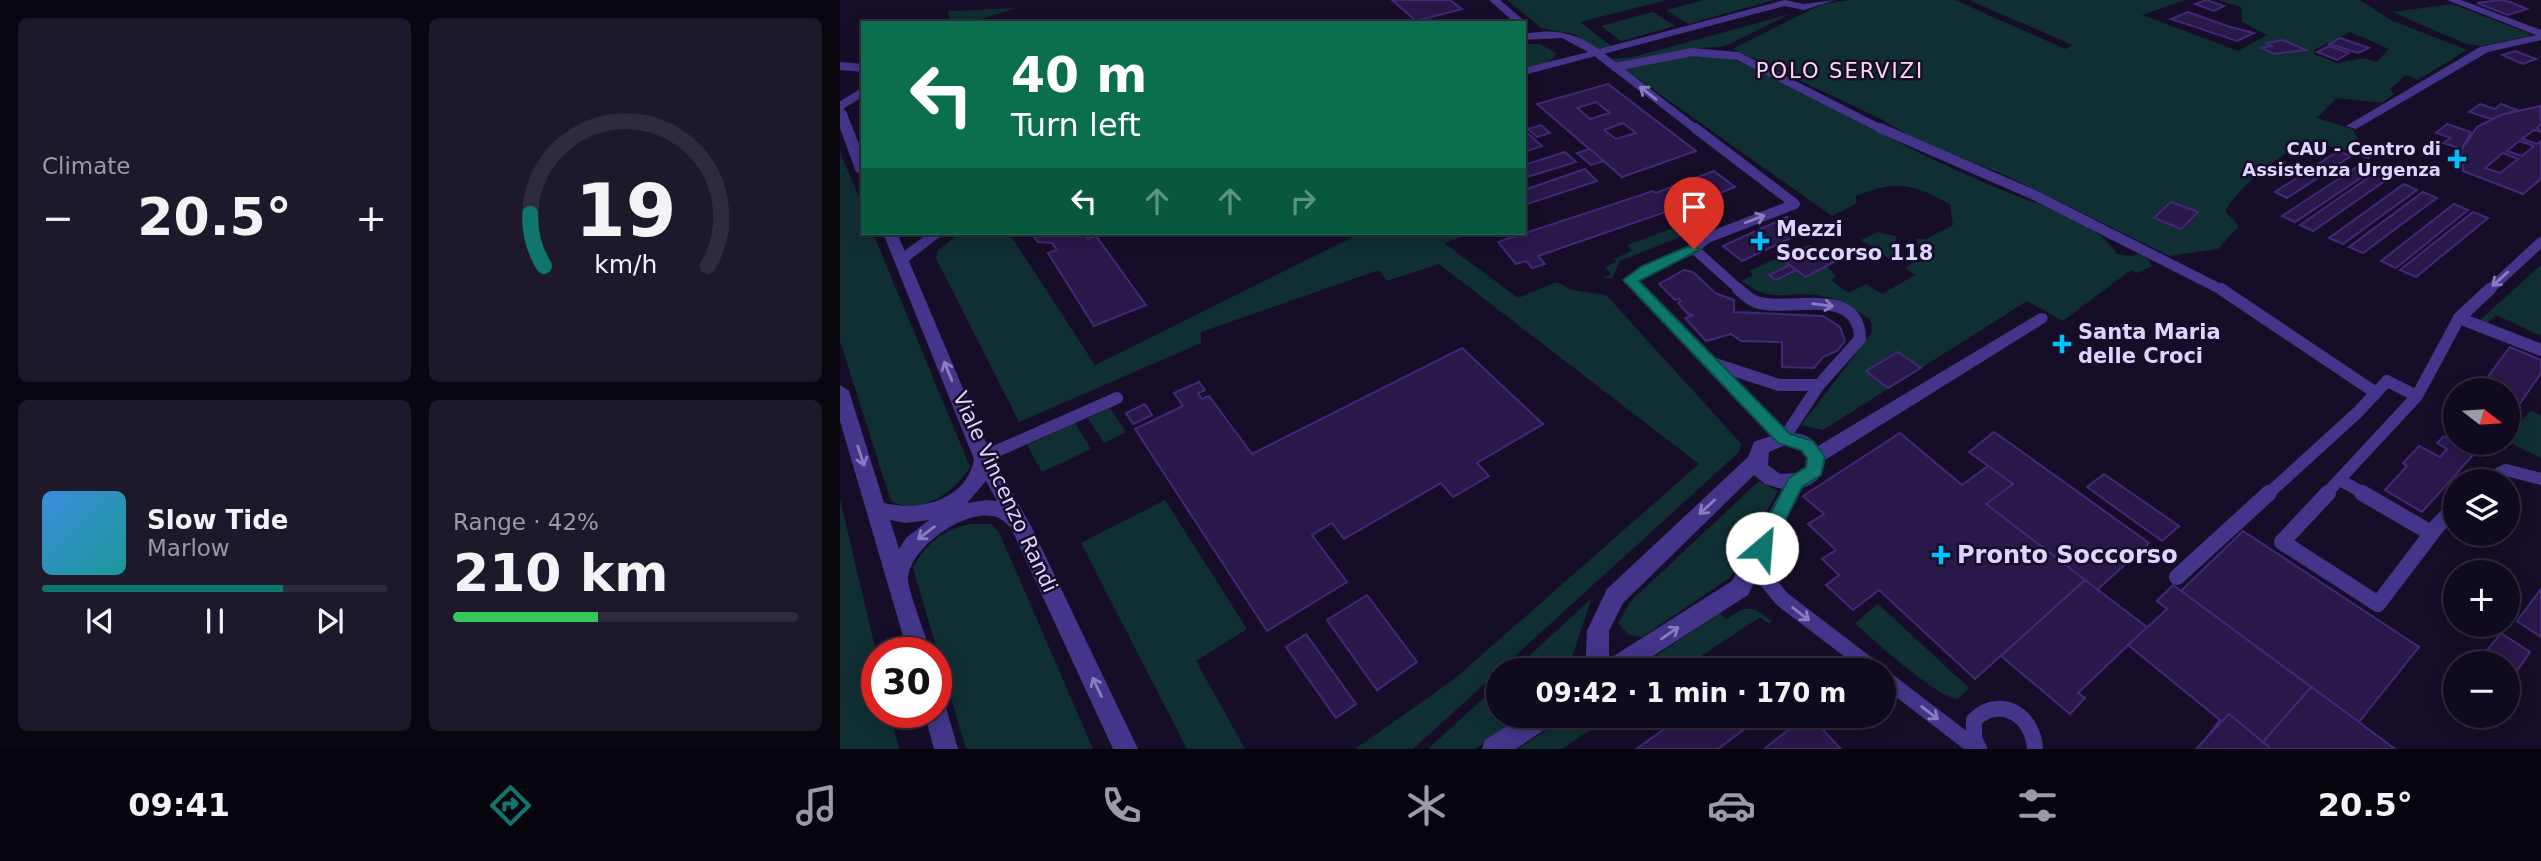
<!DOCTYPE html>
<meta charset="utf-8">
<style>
:root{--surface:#100a1e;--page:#1e182b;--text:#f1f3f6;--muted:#9c9aa4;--line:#302b3c;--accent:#0f766e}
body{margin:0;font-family:"DejaVu Sans",sans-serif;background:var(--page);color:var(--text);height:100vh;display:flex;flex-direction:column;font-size:26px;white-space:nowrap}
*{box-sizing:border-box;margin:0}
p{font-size:23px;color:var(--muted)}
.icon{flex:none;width:38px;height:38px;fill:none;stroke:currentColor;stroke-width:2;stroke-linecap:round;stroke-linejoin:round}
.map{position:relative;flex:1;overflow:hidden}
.drawer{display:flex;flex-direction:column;gap:18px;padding:18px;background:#090610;width:840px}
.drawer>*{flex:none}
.guide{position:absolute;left:21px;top:21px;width:665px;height:214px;border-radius:0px;box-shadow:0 4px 18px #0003,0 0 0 2px var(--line);background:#0b6e4f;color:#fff;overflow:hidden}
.needle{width:46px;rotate:107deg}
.tools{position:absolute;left:1603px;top:378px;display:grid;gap:14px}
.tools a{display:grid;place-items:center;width:77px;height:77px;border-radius:50%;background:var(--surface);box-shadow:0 4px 18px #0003,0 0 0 2px var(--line);font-size:35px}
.speed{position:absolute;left:21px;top:637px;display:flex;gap:14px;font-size:35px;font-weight:700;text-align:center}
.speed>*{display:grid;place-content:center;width:91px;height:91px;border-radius:50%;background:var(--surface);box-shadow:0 4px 18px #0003,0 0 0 2px var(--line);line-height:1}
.speed .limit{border:10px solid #d22;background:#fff;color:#111}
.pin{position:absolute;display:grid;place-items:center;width:60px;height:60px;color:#fff;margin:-72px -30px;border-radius:50% 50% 50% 0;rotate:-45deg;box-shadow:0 0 7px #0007}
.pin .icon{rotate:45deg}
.me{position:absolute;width:77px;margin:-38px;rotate:27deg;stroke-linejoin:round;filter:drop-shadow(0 0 5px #0008)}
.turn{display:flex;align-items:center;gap:24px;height:147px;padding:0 35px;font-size:32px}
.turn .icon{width:91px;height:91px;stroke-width:2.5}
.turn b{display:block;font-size:49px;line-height:60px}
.lanes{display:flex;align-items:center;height:66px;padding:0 35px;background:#0003;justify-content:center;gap:35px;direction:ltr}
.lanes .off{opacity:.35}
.big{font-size:52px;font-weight:700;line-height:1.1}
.drawer .tile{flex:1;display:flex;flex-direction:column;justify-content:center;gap:10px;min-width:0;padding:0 24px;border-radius:10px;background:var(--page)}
.drawer .dial{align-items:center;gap:0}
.dial svg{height:182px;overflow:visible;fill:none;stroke:var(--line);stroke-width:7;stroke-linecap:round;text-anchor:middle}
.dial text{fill:var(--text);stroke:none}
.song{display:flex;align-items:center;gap:21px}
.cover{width:84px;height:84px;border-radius:10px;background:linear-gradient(135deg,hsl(210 70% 55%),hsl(180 70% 35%))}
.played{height:7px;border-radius:4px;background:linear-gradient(90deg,var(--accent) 70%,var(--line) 70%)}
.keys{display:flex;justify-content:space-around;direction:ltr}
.heat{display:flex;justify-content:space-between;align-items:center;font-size:38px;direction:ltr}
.charge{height:10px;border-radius:5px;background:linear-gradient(90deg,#34c759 42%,var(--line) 0)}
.drawer .tiles{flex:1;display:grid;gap:18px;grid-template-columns:repeat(2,1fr)}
.trip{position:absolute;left:646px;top:658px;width:410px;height:70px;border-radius:35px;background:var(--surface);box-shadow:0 4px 18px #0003,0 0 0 2px var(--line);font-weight:700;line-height:70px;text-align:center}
.dock{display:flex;height:112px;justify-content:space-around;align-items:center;background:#06040c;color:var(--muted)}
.dock .icon{width:49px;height:49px}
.dock .on{color:var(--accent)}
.dock b{font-size:32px;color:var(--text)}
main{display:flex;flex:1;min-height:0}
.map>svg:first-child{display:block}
</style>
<main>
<section class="drawer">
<div class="tiles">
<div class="tile"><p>Climate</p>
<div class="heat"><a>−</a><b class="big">20.5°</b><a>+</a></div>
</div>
<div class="tile dial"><svg viewBox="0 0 100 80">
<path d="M14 69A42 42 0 1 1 86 69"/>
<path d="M14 69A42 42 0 0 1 8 46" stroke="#0f766e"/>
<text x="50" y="56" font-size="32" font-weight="700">19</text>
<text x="50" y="72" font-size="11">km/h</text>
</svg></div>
<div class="tile">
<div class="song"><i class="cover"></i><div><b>Slow Tide</b><p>Marlow</p></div></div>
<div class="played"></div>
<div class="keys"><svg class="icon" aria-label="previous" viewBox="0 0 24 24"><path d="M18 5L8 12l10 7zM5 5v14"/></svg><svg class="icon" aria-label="pause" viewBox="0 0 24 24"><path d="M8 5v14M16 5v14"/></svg><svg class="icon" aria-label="next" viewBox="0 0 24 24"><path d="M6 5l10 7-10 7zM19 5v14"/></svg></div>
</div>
<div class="tile"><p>Range · 42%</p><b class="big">210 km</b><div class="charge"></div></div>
</div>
</section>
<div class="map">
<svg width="1701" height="749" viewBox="0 0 1701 749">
<rect width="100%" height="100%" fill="#160e28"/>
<g fill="#102f32" fill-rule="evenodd">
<polygon points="667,0 827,0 740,22 771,46 759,49 733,34 701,28"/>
<polygon points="864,0 934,0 848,24 826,10"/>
<path d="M 1011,0 L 1115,0 L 1225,49 L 1233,45 L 1129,0 L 1345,0 L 1302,15 L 1398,51 L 1427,35 L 1402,22 L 1401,7 L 1378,0 L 1520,0 L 1553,21 L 1627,50 L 1578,80 L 1566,75 L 1550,89 L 1554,94 L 1542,103 L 1497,98 L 1477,118 L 1512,129 L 1518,139 L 1511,152 L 1465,140 C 1435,161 1405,179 1385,211 L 1399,226 L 1378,249 L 1329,256 L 1165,175 L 1080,142 L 1041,119 L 893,49 L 982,4 ZM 1510,32 L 1549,49 L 1536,62 L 1524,58 L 1496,63 L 1474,54 L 1474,50 Z"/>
<polygon points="1612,4 1693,35 1641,46 1626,44 1552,12"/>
<polygon points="177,8 128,23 110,23 108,11"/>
<polygon points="813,12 835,26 781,41 761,26"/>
<polygon points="950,14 885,46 840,50 778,65 770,59 793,57"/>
<path d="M 684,44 L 700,44 L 716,53 C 713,65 695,65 684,68 Z"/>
<path d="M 866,55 C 914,59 956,90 998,111 C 1050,139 1103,165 1157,188 C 1192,203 1257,220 1277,254 L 1291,256 L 1298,254 L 1308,259 L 1312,266 L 1297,273 L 1291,270 L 1223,321 L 1187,301 L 983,430 L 961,425 L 1032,333 L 1031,321 C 1015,308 997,298 976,295 C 944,291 931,304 902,281 L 913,275 L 909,271 L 950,252 L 953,254 L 943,260 L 950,265 L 930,275 L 936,280 L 956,270 L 966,276 L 987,266 L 996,277 L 991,280 L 1009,293 L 1026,284 L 1042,294 L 1075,275 L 1065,268 L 1080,258 L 1077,239 L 1086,239 L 1113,225 L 1110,204 C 1072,184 1057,179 1016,196 L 1016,204 L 992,216 L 783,68 L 834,57 Z"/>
<path d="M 0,152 L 23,207 L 23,233 L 33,233 L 130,467 C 115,492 80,517 51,501 L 0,341 Z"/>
<polygon points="833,228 842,236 780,261 772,278 762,278 771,274 765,267 776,262 774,259 792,251 787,245"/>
<polygon points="1038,232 1056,236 1056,256 1050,259 1021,240"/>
<polygon points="120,233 169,233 255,365 521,233 634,233 604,243 678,298 717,282 732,290 766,295 896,438 901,444 899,452 573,749 515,749 613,680 859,464 599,264 547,281 539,270 361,332 361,343 179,422 96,258 97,251"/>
<polygon points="1701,265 1701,336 1656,315 1646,324 1639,321"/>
<polygon points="270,408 286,432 264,443 248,418"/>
<polygon points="1691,410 1701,416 1701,458 1668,442 1668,429 1673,431"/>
<polygon points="235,423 251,449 202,472 187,445"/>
<polygon points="919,481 938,491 891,577 802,637 789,635 778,623 791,601"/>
<polygon points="0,499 37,656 37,712 50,712 59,749 0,749"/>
<polygon points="325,500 407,629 356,661 405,749 347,749 241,543"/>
<path d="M 130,524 L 151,524 L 159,532 L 253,749 L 126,749 L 73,568 C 85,544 104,529 130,524 Z"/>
<polygon points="751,599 728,670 674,670"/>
<path d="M 1038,604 L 1129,688 L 1118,699 C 1097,698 1032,639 1015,623 Z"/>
<polygon points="903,609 915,609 932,621 929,624 920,617 840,670 795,670 879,613 886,619"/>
<polygon points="658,685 658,716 685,716 635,749 588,749"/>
<polygon points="727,716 771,716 722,749 678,749"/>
</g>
<g fill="#29184a" stroke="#432878" stroke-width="2" fill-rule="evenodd">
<polygon points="552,0 610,0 622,9 576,21"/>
<polygon points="1366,0 1384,6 1374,11 1355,4"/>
<polygon points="1660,0 1670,2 1687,9 1668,15 1637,3"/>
<polygon points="1348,12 1387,26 1414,33 1397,41 1331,19"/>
<polygon points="1500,38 1529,48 1518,53 1489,44"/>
<polygon points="1443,40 1466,50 1434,54 1421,48 1432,46 1427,43"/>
<polygon points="1489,46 1509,53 1497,60 1477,52"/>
<polygon points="1675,51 1688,56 1696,59 1683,64 1662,55"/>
<path d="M 768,84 L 856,151 L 782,177 L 697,104 ZM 756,102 L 770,113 L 750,119 L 737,108 ZM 783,123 L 796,133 L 776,139 L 764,130 Z"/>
<polygon points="1640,104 1655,109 1661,104 1677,110 1651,119 1629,112"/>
<path d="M 1700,106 L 1701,124 L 1697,128 L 1701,132 L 1694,130 L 1682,139 L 1697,144 L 1701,141 L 1701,179 L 1683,194 L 1623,171 L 1622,149 L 1637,127 L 1661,115 ZM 1679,141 L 1694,146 L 1682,156 L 1667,151 ZM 1663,153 L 1678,159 L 1660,173 L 1645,168 Z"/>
<polygon points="1607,124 1631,132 1622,149 1603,143 1611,138 1596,133"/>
<polygon points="701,125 710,133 697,137 688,129"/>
<polygon points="684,130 692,137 702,146 684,152"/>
<polygon points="1534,144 1544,147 1528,158 1518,154"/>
<polygon points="750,149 764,161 751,165 737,153"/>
<polygon points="1498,151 1511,156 1447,198 1435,192"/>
<polygon points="725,152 736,162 684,178 684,165"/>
<polygon points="1518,166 1531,171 1455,222 1442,216"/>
<polygon points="745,169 757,181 684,205 684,190"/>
<polygon points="874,171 895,187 880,193 877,190 830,206 834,209 698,256 705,264 692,268 686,261 676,264 658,242 813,191 816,193"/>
<polygon points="1535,173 1549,178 1473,231 1460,225"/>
<polygon points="1564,184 1577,190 1503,244 1489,238"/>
<polygon points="1583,192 1597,198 1523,253 1509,247"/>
<polygon points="1331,202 1358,212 1341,229 1314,218"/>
<polygon points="1614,204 1628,210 1556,268 1541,261"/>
<polygon points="1633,212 1648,218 1576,277 1560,270"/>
<polygon points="947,217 968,230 902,261 883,246"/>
<polygon points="244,233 248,239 256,236 306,305 254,326 208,253 217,250 212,243 198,242 192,234"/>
<polygon points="970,246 994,262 966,277 942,260"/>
<polygon points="950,265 956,270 936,280 929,275"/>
<polygon points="844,270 853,272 875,293 894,300 894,312 983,316 1000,327 1005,341 997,351 983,357 974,368 942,367 942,342 901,341 891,334 866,341 845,318 854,315 848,314 838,303 841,301 839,299 835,300 819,284"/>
<polygon points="1670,347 1701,360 1701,373 1668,421 1668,390 1638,390"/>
<polygon points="622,348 703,424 637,463 649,476 613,497 601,483 504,539 492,523 472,535 507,582 427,631 295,429 343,406 334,393 359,382 365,390 358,393 362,399 369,396 412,454"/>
<polygon points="1058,352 1081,368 1048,388 1026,371"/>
<polygon points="305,404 312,415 293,424 286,413"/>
<polygon points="1154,432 1174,446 1309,543 1257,590 1146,504 1173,484 1129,452"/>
<polygon points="1060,433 1122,485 1148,466 1173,484 1146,504 1245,580 1135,679 1039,590 1013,610 986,585 999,575 982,559 996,550 968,524 984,514 963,496"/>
<polygon points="1604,436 1613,441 1615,439 1615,443 1643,444 1582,512 1545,490 1567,466 1563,463 1579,446 1600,457 1607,449 1597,443"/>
<polygon points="1264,474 1339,526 1322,541 1247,487"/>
<polygon points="1403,531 1579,647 1519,722 1341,591"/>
<polygon points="1245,580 1307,627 1238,693 1245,698 1230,714 1161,656"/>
<polygon points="1333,585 1471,687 1423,742 1389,714 1366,738 1380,720 1288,645 1327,609 1317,601"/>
<polygon points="1701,589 1701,637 1677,621"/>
<polygon points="527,595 577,662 537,690 487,620"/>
<polygon points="1661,633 1690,652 1668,684 1668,663 1637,663"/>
<polygon points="466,634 516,704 496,718 446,647"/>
<polygon points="1471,687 1519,722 1555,749 1430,749 1423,742"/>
<polygon points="1389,714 1430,748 1430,749 1356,749"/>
<polygon points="843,716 922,716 878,749 796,749"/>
<polygon points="966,716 970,716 1001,749 924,749"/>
</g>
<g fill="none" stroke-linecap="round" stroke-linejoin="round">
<g stroke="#44358a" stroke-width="8">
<polyline points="757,53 857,130"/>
<polyline points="0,66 23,68"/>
<polyline points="775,67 852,52 898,56 1043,130"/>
<polyline points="0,106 23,92"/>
</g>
<g stroke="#44358a" stroke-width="10">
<polyline points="1040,128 1194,195 1384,291"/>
<polyline points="854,249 867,238 955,204 855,128"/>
<polyline points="801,291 790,280 807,269 854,249 901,291"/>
<polyline points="1648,291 1701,242"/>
</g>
<g stroke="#44358a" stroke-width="12">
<path d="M 799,289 L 944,438 L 979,385 L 1020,339 C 1019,284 950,313 916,302 C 910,300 904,294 898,289"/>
<polyline points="1381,289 1536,393"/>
<polyline points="1619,318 1650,289"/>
<polyline points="875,364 939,385 979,385"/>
<polyline points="143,457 277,398"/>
<polyline points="1500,480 1525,494"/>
<polyline points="1643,481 1666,470 1701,479"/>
<polyline points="1428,494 1518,412 1547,381 1577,396 1619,318 1701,350"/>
<polyline points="1486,494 1577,396"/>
</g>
<g stroke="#44358a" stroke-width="16">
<polyline points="1488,493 1442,542 1538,604 1598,525 1615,508"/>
<polyline points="1522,493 1591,533"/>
<polyline points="914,565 942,599 1035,670"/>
<polyline points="1337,577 1429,493"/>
<polyline points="1043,677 1137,749"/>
<path d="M 1139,749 L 1134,738 L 1134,720 C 1161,695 1193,715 1195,749"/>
</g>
<g fill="#44358a" fill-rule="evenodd">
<polygon points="649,0 660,0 687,23 684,26 684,23 675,23"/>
<path d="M 945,0 L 964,4 L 995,0 L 964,10 L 945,6 L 684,75 L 684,68 L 748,52 L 722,38 L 684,40 L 684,34 C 712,28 735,32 759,49 Z"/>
<polygon points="1701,34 1701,40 1648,52 1516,129 1506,126 1640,47"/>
<polygon points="89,233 105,233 67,262 57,262 54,259 57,256"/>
<path d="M 1200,313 L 1206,314 L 1208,318 L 1206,322 L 985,460 C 984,475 976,484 962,488 L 908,595 L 791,670 L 745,670 L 747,631 L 767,589 L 908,457 L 914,442 C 935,434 962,425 978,446 ZM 945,445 L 960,450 L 966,458 L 966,467 L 959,473 L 940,474 L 928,465 L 929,452 ZM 914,475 L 925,484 L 942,489 L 892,581 L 769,659 L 769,631 L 783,603 Z"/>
<polygon points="683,716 716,716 713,724 676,749 642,749 645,740"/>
</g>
<g fill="#44358a" fill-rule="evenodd">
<polygon points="1607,0 1621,0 1701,30 1701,37"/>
<polygon points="0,107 6,111 23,154 23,176 16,172 0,128"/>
<path d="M 43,233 L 57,233 L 153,459 L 191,526 L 298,749 L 273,749 L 171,528 C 168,525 163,520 159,518 C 128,505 69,548 68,579 C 68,591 87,639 91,653 L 68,653 L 0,421 L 0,385 L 9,391 L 44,503 C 80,512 127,500 134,459 ZM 146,481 L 157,501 L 146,500 L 127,503 ZM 50,520 L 66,523 L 89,520 L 66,538 L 59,549 Z"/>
<polygon points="96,701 105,704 118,749 94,749 84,712 96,712"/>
</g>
</g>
<defs><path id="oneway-shaft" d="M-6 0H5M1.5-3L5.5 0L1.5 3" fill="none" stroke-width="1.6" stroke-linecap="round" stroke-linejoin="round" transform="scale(1.75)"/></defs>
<g stroke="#8a7dbf">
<use href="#oneway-shaft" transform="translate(808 93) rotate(-142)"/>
<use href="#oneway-shaft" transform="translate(915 219) rotate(-21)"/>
<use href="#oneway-shaft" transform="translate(1660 279) rotate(138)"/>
<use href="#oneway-shaft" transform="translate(983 305) rotate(8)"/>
<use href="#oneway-shaft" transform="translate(108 371) rotate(-112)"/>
<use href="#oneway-shaft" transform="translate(21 456) rotate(72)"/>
<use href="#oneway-shaft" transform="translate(867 507) rotate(137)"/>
<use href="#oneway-shaft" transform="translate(86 533) rotate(143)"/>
<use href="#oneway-shaft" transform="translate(961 614) rotate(38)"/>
<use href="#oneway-shaft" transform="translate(830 633) rotate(-34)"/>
<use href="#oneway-shaft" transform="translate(257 687) rotate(-115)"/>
<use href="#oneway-shaft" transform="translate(1090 713) rotate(38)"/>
</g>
<polygon fill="#0f766e" stroke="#0a4d48" stroke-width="2" points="849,246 861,249 799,281 950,434 973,441 985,457 981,475 962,487 929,553 916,553 913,548 949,478 966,467 967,458 961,450 938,443 783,280 802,266"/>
<g fill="#00c2ff" stroke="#160e28" stroke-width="2.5">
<path d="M1613.5 148.5h7v7h7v7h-7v7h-7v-7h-7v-7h7z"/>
<path d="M916.5 230.5h7v7h7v7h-7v7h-7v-7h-7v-7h7z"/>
<path d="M1218.5 333.5h7v7h7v7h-7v7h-7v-7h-7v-7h7z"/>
<path d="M1097.5 544.5h7v7h7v7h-7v7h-7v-7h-7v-7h7z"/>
</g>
<g text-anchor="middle" stroke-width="5" stroke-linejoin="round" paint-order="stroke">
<g font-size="18" font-weight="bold" fill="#dfd4ff" stroke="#160e28" text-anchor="end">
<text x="1601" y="155">CAU - Centro di<tspan x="1601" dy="21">Assistenza Urgenza</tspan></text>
</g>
<g font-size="21" letter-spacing="2" fill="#ffd6eb" stroke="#160e28">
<text x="1000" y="78">POLO SERVIZI</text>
</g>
<g font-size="21" font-weight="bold" fill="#dfd4ff" stroke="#160e28" text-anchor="start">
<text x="936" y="236">Mezzi<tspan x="936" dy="24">Soccorso 118</tspan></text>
<text x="1238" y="339">Santa Maria<tspan x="1238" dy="24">delle Croci</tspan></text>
</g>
<g font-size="21" fill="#dfd4ff" stroke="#160e28">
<text transform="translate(165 492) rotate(65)" y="7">Viale Vincenzo Randi</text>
</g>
<g font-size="24" font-weight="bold" fill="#dfd4ff" stroke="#160e28" text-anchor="start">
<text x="1117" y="563">Pronto Soccorso</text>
</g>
</g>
</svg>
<div class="tools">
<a><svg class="needle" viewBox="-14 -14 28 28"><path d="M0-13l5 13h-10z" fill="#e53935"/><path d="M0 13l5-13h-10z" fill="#9c9aa4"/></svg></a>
<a><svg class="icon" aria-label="layers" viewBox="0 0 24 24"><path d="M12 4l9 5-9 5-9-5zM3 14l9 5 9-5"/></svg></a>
<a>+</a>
<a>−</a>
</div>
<div class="speed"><div class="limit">30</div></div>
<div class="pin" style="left:854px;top:249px;background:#d93025"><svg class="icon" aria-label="arrive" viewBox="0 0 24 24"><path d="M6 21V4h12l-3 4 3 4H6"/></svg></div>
<svg class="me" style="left:922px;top:548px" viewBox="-20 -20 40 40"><circle r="19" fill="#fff"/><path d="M0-13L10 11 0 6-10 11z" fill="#0f766e"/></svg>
<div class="trip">09:42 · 1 min · 170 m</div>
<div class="guide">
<div class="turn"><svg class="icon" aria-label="left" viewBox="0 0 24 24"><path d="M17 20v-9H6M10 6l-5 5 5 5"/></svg><div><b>40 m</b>Turn left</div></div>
<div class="lanes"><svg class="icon" aria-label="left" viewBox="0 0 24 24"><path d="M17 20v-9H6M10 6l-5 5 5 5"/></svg><svg class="icon off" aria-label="ahead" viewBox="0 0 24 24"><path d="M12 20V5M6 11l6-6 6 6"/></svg><svg class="icon off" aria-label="ahead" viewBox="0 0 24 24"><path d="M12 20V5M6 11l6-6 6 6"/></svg><svg class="icon off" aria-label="right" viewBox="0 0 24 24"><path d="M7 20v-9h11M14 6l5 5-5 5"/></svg></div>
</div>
</div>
</main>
<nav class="dock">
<b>09:41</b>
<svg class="icon on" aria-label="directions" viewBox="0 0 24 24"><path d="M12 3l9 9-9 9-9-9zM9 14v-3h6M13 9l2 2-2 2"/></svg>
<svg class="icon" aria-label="music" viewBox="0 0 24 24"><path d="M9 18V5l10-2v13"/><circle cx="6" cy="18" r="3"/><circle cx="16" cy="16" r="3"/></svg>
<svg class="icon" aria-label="phone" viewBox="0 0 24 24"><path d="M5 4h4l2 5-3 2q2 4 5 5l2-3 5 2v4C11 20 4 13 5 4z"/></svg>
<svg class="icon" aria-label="climate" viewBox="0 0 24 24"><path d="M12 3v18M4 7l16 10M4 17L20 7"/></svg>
<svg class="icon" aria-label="car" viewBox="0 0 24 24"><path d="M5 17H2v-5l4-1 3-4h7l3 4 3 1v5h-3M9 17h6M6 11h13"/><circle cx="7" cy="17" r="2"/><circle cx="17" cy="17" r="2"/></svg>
<svg class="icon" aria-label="filters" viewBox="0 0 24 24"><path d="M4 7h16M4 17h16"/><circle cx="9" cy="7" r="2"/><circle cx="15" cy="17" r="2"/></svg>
<b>20.5°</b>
</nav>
